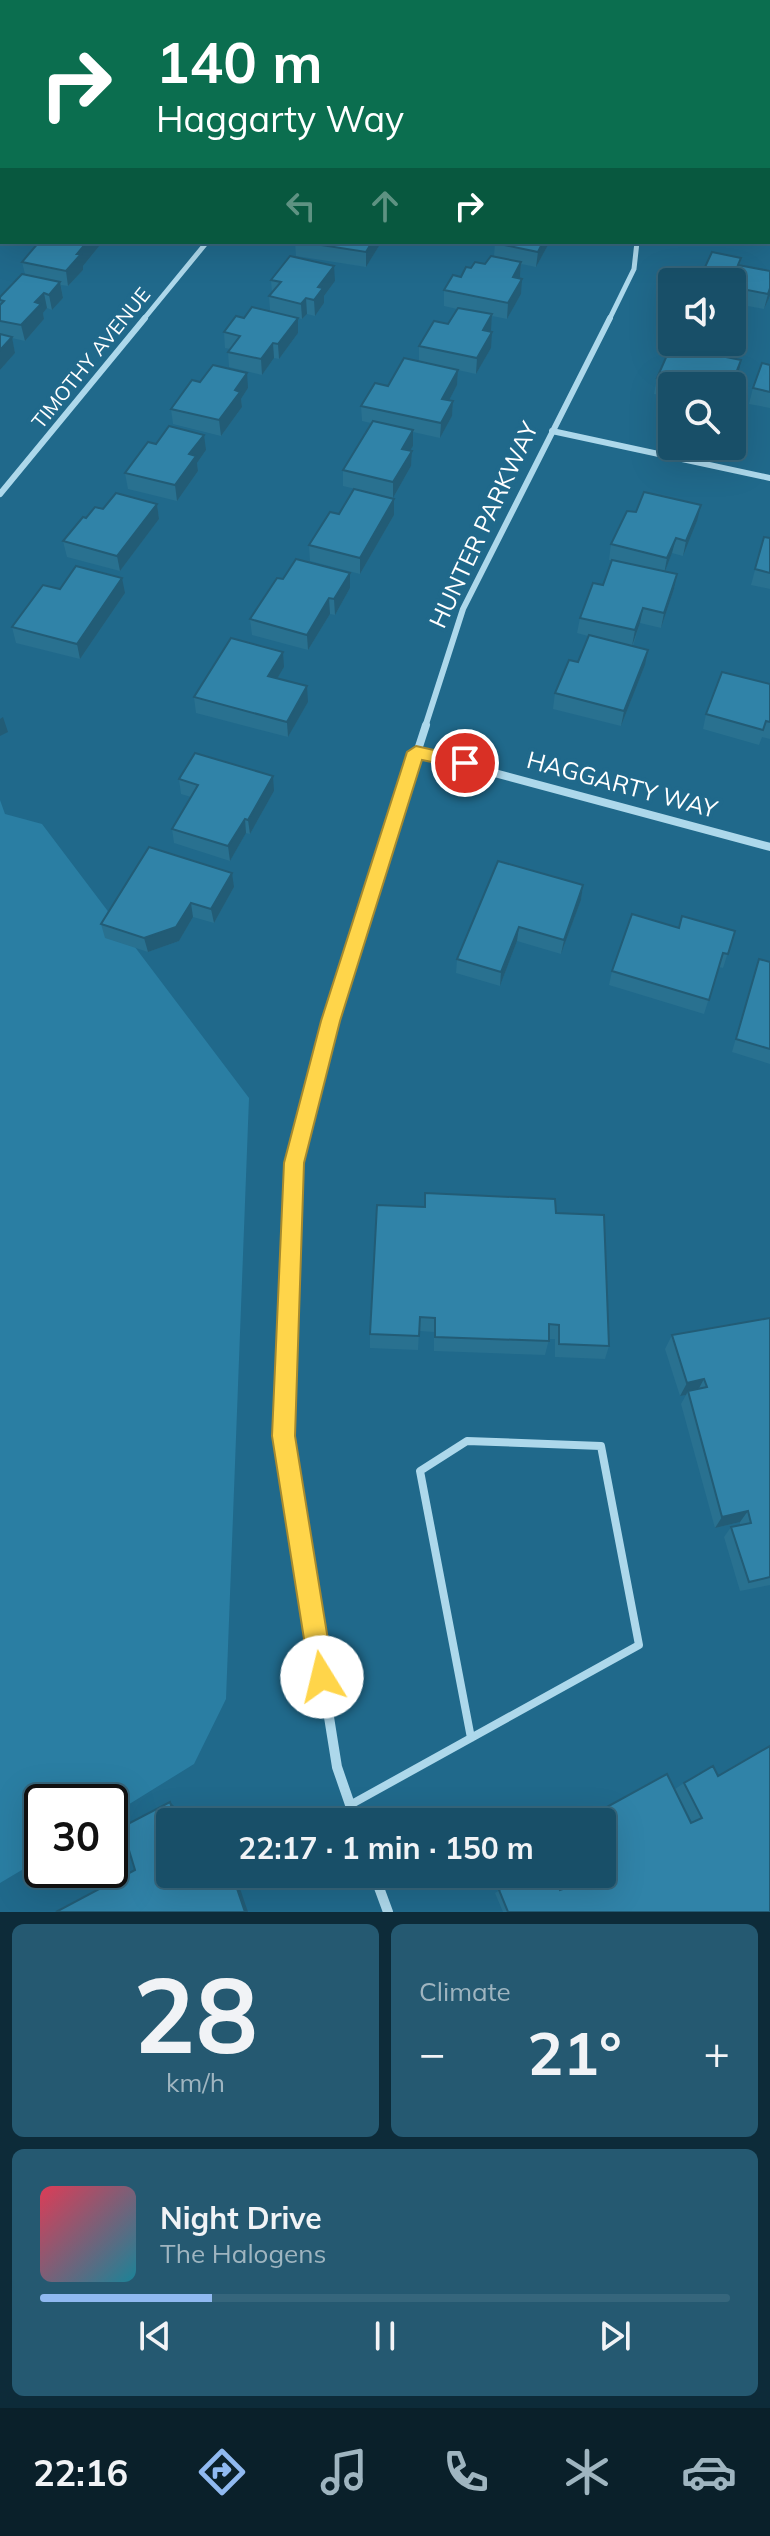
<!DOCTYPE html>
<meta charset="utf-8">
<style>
:root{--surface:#184f68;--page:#255971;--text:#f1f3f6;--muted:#9fb5c0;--line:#36667c;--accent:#90b9f0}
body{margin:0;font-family:Mulish,sans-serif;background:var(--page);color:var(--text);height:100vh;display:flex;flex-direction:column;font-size:30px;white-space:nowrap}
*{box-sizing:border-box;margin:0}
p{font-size:26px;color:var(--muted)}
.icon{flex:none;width:44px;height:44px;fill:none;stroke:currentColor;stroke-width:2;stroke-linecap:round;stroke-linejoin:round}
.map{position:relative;height:1912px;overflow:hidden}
.drawer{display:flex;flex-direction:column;gap:12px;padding:12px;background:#0d2b39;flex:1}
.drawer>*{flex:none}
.top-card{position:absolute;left:0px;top:0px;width:770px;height:244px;box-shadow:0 8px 32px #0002,0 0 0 2px var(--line);background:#0b6e4f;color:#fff;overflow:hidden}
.controls{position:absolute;left:658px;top:268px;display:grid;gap:16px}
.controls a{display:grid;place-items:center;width:88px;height:88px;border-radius:8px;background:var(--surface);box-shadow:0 8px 32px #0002,0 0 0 2px var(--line);font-size:40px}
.speed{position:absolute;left:24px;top:1784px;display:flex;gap:16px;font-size:40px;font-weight:700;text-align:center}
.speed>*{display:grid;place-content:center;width:104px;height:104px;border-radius:50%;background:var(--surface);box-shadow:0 8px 32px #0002,0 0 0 2px var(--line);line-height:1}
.speed .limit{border:4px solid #111;border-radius:12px;background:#fff;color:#111}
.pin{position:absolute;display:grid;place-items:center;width:68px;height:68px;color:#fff;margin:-34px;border:4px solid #fff;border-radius:50%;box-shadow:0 2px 8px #0007}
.me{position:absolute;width:88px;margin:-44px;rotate:351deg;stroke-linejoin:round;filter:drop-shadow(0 0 6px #0008)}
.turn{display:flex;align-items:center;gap:28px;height:168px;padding:0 24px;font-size:36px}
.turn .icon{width:104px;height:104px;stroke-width:2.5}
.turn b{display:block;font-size:56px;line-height:68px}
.lanes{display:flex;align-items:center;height:76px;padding:0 24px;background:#0003;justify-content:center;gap:40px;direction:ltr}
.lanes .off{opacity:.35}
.big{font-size:60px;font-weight:700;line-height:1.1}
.drawer .widget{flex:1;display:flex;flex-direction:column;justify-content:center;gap:12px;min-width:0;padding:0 28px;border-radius:12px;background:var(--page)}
.drawer .dial{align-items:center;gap:0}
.dial b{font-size:104px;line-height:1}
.song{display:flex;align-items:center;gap:24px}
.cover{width:96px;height:96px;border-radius:12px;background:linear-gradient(135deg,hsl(350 70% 55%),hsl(190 70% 35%))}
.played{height:8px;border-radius:4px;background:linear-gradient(90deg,var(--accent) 25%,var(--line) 25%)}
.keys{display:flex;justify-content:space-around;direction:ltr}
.heat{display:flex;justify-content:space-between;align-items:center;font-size:44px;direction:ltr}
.drawer .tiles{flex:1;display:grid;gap:12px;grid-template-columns:1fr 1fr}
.widget:last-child{grid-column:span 2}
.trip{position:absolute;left:156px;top:1808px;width:460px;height:80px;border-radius:8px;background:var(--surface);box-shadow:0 8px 32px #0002,0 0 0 2px var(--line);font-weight:700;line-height:80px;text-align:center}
.menu{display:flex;height:128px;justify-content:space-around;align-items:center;background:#0a202a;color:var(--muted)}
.menu .icon{width:56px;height:56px}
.menu .on{color:var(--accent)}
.menu b{font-size:36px;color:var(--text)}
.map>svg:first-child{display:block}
</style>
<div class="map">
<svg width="770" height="1912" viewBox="0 0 770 1912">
<rect width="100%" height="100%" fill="#20698b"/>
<polygon fill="#2a7ea3" points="0,800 5,814 42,824 249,1098 226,1699 194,1764 110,1816 110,1802 42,1802 42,1858 0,1883"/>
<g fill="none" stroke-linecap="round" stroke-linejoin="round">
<polyline stroke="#add8eb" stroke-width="8" points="350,1805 639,1645 601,1446 467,1441 420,1471 471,1738"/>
<g stroke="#add8eb" stroke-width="5">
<polyline points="57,2 60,0"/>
<polyline points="143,320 207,242"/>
<polyline points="609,320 634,269 637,242"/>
</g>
<g stroke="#add8eb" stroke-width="6">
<polyline points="552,431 770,478"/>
<polyline points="0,494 145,318"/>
<polyline points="425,727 463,609 610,318"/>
</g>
<g stroke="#add8eb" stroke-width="8">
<polyline points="416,752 770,847"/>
<polyline points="291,1248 294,1163 330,1021 426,725"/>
</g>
<g stroke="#add8eb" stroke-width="10">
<polyline points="291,1246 284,1436 337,1767 356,1822"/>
<polyline points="374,1874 388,1912"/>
</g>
</g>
<g fill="#297190">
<polygon points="670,0 770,0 770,30 768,30 768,2 670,2"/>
<polygon points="295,242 379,242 379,246 366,267 296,256"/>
<polygon points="495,243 548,245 536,267 521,264 520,278 521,294 507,319 492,316 490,332 491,348 476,374 458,370 457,385 449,400 453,401 452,416 440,438 413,432 413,446 410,451 412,451 411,466 393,498 343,486 343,470 371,423 362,421 361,406 419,361 419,346 448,324 457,309 444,306 444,290 471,268 485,264 494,256"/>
<polygon points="100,245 83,266 83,270 68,286 61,285 63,298 52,310 47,308 43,313 44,319 25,341 12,338 15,353 0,370 0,297 25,274 22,262"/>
<polygon points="712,252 741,258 740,265 770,271 770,296 764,309 732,303 732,282 699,282"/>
<polygon points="271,280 335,281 324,296 324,303 315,316 307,314 302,319 298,318 298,333 279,359 274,358 262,375 229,367 228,352 230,349 225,348 224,332 244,318 270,311 269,296 272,293"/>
<polygon points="770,365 770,408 749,404 753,388"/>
<polygon points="738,376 732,386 672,386 672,398 654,394 657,378"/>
<polygon points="200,382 248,388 241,399 242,407 221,436 173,424 171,409"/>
<polygon points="206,450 197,463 198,471 177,501 128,489 125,473"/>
<polygon points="394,499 394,515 360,574 310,561 309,545 339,514"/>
<polygon points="157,504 159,519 120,571 67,557 63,541 86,518 103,509"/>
<polygon points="697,521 683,556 672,553 665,571 677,574 674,589 661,628 640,623 633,646 645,665 621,726 553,709 555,693 578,662 588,636 577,633 580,618 603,585 612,560 609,560 611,544"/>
<polygon points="764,537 770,538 770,589 751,585"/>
<polygon points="283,579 350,588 335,615 330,614 308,650 252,635 250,619"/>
<polygon points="125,593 80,659 16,643 12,627"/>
<polygon points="284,667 277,679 308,702 288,737 196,713 194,697"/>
<polygon points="770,684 770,739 762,737 759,745 703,729 706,714"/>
<polygon points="179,779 274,791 250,834 246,833 230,861 174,843 172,829 191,797 181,794"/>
<polygon points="583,885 581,900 561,954 517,941 500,986 456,973 457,959"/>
<polygon points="234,887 214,923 193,917 179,941 148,952 105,938 101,924"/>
<polygon points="679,928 735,931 723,968 719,967 704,1014 609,985 612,971"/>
<polygon points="759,959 770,962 770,1064 732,1052"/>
<polygon points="556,1213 609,1346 605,1359 555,1357 555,1339 549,1339 545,1355 434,1351 434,1332 419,1331 418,1350 370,1348 370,1334"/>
<polygon points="770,1318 770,1585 740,1591 724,1537 731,1527 740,1525 740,1522 715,1528 681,1404 686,1395 680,1396 665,1349 672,1335"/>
<polygon points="684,1783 770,1912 503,1912 495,1893 528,1874 602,1874 607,1833 598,1813 605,1808 692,1822 675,1789"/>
</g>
<g fill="#225c76">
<polygon points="2,155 2,173 0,175 0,157"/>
<polygon points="87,242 100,242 100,245 83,266 83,270 68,286 66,271 77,254"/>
<polygon points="372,242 379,242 379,246 366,267 366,252"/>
<polygon points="543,242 548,242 548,245 536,267 538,252"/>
<polygon points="521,262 520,277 512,292 513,277"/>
<polygon points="334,266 335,281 324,296 324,303 315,316 314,300 318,287"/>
<polygon points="522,279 521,294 507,319 508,303"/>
<polygon points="60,282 63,298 52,310 49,295"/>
<polygon points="770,288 770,296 764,309 768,294"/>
<polygon points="44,293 47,308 43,313 44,319 25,341 21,325 35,302"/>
<polygon points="306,298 307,314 302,319 301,304"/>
<polygon points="492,314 491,330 482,346 483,330"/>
<polygon points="298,318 298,333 279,359 278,344"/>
<polygon points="492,332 491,348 476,374 477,358"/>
<polygon points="12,337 15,353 0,370 0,350"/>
<polygon points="273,343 274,358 262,375 261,359"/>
<polygon points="741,360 738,376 732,390 732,386 731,386"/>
<polygon points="458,370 457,385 442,414 442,399"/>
<polygon points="247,373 248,388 241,399 242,407 221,436 219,420 235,390"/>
<polygon points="453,401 452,416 440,438 441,423"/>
<polygon points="413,430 413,446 402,464 402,449"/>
<polygon points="204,435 206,450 197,463 198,471 177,501 175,485 189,454"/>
<polygon points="412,451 411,466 393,498 393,482"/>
<polygon points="394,499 394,515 360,574 360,558"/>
<polygon points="157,504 159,519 120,571 117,556"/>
<polygon points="701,505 697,521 683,556 686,541"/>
<polygon points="676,538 672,553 664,574 667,558"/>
<polygon points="350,573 350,588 335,615 334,599"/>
<polygon points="677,574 674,589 661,628 664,613"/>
<polygon points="122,578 125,593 80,659 77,644"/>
<polygon points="329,598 330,614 308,650 307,635"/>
<polygon points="643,608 640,623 632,646 635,630"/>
<polygon points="648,650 645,665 621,726 624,711"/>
<polygon points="283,652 284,667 270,691 268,676"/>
<polygon points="307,686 308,702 288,737 287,722"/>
<polygon points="3,717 8,732 0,736 0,719"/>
<polygon points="273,776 274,791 250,834 248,820"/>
<polygon points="245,819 246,833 230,861 228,846"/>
<polygon points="232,873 234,887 214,923 211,909"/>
<polygon points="583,885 581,900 561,954 564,940"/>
<polygon points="191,903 193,917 179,941 148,952 144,938"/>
<polygon points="519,927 517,941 500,986 501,972"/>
<polygon points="704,1379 697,1392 688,1391 686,1395 680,1396 687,1383"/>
<polygon points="748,1511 740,1522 715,1528 722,1517"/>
<polygon points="170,1802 175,1807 180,1822 176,1822"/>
<polygon points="232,1874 235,1874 248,1912 245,1912"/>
</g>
<g fill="#3083a8" stroke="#225c76" stroke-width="2">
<polygon points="307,0 351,0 352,2 308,2"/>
<polygon points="736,0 770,0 770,6 768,6 768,2 744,2"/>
<polygon points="0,134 2,135 2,155 0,157"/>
<polygon points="768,141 770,141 770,154 768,159"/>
<polygon points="39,242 87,242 77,254 81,254 66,271 22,262"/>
<polygon points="302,242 372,242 366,252"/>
<polygon points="495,242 543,242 538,252 495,243"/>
<polygon points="712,252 741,258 738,265 770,271 770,288 768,294 732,287 732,282 707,282 699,280"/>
<polygon points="290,256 334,266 318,287 323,288 314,300 306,298 301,304 269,296 281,282 271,280"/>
<polygon points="491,256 521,262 513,277 522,279 508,303 444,290 453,275 461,277 466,267 471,268 475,262 485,264"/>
<polygon points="22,274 60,282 49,295 44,293 35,302 41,304 21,325 0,321 0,305 4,301 0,300 0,297"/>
<polygon points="252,307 298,318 278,344 273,343 261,359 228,352 240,336 224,332 236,316 244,318"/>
<polygon points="458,308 492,314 483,330 492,332 477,358 419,346 434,321 448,324"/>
<polygon points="0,334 12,337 0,350"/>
<polygon points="671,346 741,360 731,386 689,378 686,384 657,378"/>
<polygon points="404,358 458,370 442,399 453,401 441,423 361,406 375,383 388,386"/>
<polygon points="762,363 770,365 770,392 753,388"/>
<polygon points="213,365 247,373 235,390 240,392 219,420 171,409 192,380 200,382"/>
<polygon points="373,421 413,430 402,449 412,451 393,482 343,470"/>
<polygon points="169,426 204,435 189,454 196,456 175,485 125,473 148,442 156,444"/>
<polygon points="354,489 394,499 360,558 309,545 330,512 339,514"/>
<polygon points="644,492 701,505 686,541 676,538 667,558 611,544 627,511 636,512"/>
<polygon points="116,493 157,504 117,556 63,541 83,517 86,518 95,507 103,509"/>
<polygon points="764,537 770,538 770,573 755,569"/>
<polygon points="296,559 350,573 334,599 329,598 307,635 250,619 277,578 283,579"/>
<polygon points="612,560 677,574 664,613 643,608 635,630 580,618 593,583 603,585"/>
<polygon points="76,566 122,578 77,644 12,627 43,585 60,589"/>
<polygon points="589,635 648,650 624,711 555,693 569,660 578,662"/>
<polygon points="231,638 283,652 268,676 307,686 287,722 194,697"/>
<polygon points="722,672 770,684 770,722 766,721 763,730 706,714"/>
<polygon points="195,753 273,776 248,820 245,819 228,846 172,829 198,785 179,779"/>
<polygon points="149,847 232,873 211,909 191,903 176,927 144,938 101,924"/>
<polygon points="498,861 583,885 564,940 519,927 501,972 457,959"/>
<polygon points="632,914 679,928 682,916 735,931 728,954 723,953 709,1000 612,971"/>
<polygon points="759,959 770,962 770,1049 736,1039"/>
<polygon points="425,1193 555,1199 556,1213 604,1215 609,1346 559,1344 559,1325 549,1324 549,1341 435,1337 435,1318 420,1317 419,1336 370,1334 377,1205 425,1207"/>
<polygon points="770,1318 770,1577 749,1582 731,1527 751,1523 748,1511 722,1517 688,1391 707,1387 704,1379 687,1383 672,1335"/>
<polygon points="770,1746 770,1912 508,1912 499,1890 528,1874 553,1874 560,1890 566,1888 559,1874 602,1874 602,1835 614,1829 605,1808 667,1774 691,1823 702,1818 684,1783 713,1766 718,1776"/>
<polygon points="170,1802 176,1822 170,1822 170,1874 232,1874 245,1912 56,1912 135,1870 122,1827"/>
</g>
<polygon fill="#ffd54a" stroke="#a68a30" stroke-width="2" points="416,746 465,757 474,763 465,769 422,760 340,1021 304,1163 295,1436 334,1677 331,1685 322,1689 314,1685 310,1677 272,1436 284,1163 321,1021 407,752"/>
<g text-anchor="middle" stroke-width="8" stroke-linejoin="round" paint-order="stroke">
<g font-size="20" fill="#fff" stroke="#20698b">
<text transform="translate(91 358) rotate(-51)" y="7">TIMOTHY AVENUE</text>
</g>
<g font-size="24" fill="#fff" stroke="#20698b">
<text transform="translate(484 525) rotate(-65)" y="8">HUNTER PARKWAY</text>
<text transform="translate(622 785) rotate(15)" y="8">HAGGARTY WAY</text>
</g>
</g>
</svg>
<div class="controls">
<a><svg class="icon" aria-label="sound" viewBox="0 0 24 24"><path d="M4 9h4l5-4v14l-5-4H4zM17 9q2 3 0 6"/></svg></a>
<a><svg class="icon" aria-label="search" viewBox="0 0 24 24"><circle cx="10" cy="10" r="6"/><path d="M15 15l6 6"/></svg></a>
</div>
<div class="speed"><div class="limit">30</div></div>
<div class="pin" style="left:465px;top:763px;background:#d93025"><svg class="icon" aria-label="arrive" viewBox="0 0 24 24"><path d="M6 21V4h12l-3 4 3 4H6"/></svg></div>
<svg class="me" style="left:322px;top:1677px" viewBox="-20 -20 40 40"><circle r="19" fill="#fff"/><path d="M0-13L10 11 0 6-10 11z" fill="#ffd54a"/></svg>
<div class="trip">22:17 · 1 min · 150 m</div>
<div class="top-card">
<div class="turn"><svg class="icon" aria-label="right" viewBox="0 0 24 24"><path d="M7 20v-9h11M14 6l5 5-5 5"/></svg><div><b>140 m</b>Haggarty Way</div></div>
<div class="lanes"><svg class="icon off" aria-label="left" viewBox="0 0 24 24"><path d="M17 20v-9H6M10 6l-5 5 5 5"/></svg><svg class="icon off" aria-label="ahead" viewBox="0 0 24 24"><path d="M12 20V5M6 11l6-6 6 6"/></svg><svg class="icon" aria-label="right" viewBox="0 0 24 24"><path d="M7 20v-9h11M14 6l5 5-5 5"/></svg></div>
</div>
</div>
<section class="drawer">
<div class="tiles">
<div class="widget dial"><b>28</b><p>km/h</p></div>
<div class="widget"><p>Climate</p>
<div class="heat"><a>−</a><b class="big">21°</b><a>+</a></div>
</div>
<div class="widget">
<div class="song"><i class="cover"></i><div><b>Night Drive</b><p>The Halogens</p></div></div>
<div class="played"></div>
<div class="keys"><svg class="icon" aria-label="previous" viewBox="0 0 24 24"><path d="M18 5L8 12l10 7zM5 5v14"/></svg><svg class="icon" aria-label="pause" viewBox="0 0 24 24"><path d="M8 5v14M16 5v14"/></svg><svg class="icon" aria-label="next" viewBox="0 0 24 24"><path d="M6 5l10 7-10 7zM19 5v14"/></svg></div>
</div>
</div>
</section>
<nav class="menu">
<b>22:16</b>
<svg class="icon on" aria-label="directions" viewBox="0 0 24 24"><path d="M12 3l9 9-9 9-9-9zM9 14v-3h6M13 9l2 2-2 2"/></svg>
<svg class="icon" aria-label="music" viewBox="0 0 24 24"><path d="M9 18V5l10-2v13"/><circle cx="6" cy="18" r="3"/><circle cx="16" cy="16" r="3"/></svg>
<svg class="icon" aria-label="phone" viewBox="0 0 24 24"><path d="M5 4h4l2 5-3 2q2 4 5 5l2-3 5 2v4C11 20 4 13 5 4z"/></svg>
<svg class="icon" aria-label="climate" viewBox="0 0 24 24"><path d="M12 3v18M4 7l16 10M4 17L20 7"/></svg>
<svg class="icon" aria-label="car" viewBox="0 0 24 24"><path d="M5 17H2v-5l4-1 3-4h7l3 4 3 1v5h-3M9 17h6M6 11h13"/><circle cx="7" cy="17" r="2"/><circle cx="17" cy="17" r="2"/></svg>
</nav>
